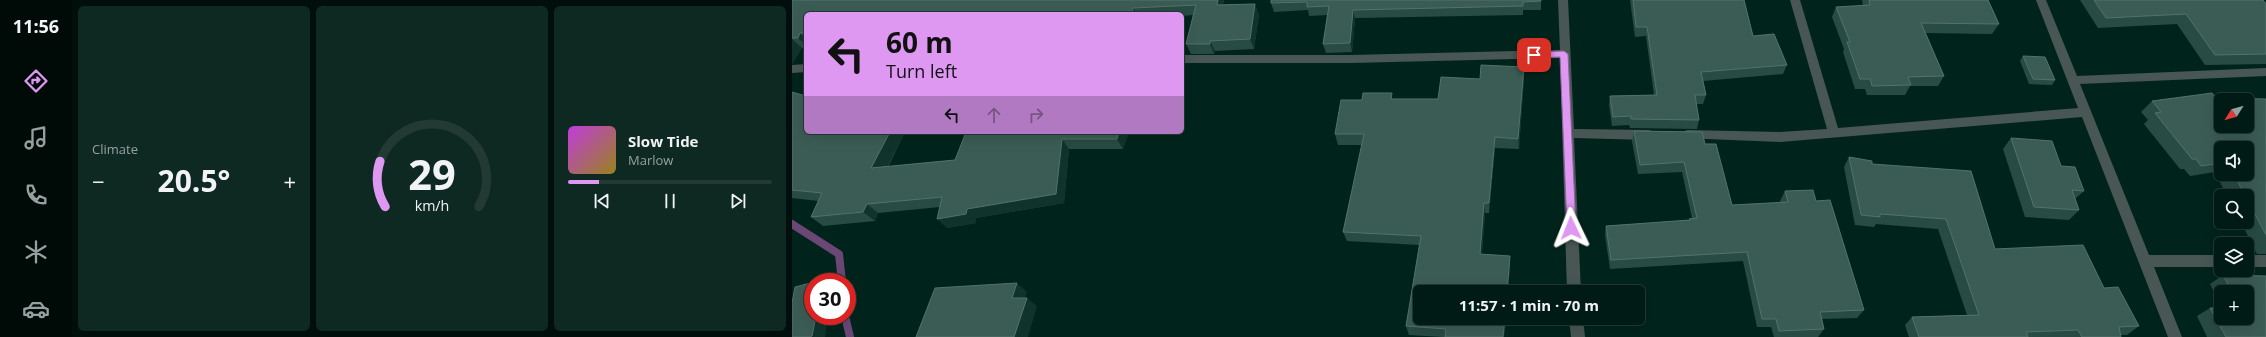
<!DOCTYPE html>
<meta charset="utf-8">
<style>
:root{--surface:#001b15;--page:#0e2822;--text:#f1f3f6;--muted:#95a1a0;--line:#223934;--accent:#de98f2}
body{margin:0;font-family:"Open Sans",sans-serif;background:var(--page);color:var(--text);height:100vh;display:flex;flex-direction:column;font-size:15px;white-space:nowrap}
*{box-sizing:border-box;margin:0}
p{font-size:13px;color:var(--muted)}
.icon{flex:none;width:22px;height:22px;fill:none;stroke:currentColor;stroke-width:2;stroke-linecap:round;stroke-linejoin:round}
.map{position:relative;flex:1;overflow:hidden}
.sheet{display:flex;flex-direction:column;gap:6px;padding:6px;background:#000f0c;width:720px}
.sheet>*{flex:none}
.guide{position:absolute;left:12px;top:12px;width:380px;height:122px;border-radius:6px;box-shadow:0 4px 16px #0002,0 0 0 1px var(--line);background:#de98f2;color:#111;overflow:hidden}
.needle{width:26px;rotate:233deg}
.tools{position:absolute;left:1422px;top:93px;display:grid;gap:8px}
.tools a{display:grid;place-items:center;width:40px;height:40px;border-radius:6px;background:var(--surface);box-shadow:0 4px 16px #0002,0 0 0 1px var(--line);font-size:20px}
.speed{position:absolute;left:12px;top:273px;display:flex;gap:8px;font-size:20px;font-weight:700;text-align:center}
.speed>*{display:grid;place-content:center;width:52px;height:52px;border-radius:50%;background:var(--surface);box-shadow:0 4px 16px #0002,0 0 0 1px var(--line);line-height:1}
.speed .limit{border:6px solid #d22;background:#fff;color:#111}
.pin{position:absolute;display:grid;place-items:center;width:34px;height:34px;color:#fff;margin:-17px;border-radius:8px;box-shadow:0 2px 6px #0006}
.me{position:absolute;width:44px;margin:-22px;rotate:358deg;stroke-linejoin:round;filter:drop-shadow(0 0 3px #0008)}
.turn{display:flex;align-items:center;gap:14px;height:84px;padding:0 16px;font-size:18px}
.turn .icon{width:52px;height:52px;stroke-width:2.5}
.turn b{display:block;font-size:28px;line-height:34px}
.lanes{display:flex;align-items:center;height:38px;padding:0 16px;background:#0003;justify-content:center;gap:20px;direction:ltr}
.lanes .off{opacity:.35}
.big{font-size:30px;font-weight:700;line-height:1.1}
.sheet .card{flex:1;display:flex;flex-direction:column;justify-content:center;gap:6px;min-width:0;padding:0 14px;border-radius:6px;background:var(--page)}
.sheet .dial{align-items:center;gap:0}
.dial svg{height:104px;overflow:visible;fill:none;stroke:var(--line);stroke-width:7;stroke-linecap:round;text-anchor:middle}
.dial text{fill:var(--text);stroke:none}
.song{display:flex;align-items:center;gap:12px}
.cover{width:48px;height:48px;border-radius:6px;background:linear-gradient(135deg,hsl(290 70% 55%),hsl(50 70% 35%))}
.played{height:4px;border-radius:2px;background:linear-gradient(90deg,var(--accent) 15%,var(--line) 15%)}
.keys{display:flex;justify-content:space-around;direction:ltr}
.heat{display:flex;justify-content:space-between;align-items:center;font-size:22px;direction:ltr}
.sheet .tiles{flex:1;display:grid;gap:6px;grid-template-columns:repeat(3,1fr)}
.trip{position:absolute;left:621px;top:285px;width:232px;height:40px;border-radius:6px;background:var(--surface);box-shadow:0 4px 16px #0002,0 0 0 1px var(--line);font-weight:700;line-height:40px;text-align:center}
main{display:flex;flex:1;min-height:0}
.tab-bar{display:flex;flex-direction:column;width:72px;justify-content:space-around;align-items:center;background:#000b08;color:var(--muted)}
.tab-bar .icon{width:28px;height:28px}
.tab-bar .on{color:var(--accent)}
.tab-bar b{font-size:18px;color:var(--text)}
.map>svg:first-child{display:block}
</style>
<main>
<nav class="tab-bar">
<b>11:56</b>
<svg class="icon on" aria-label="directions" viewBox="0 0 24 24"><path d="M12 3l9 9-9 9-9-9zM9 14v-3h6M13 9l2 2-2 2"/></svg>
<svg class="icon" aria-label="music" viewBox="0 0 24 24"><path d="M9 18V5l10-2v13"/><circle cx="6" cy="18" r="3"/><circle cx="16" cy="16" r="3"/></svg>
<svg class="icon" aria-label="phone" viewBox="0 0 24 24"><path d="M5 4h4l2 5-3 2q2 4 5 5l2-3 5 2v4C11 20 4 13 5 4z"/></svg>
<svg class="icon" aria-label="climate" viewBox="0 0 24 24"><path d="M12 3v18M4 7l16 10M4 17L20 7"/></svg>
<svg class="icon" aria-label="car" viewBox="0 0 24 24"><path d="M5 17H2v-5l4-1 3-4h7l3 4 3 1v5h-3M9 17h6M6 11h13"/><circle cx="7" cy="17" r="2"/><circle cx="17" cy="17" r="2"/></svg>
</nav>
<section class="sheet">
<div class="tiles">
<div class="card"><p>Climate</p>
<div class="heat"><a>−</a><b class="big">20.5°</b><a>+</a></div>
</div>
<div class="card dial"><svg viewBox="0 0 100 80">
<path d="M14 69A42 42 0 1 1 86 69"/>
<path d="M14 69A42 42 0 0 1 10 34" stroke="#de98f2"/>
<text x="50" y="56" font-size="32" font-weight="700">29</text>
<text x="50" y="72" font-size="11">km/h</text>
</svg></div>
<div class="card">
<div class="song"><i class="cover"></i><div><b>Slow Tide</b><p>Marlow</p></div></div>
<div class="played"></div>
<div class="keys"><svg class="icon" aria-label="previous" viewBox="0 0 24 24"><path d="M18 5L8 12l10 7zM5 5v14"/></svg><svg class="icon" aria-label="pause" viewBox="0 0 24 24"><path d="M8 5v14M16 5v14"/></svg><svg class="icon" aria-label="next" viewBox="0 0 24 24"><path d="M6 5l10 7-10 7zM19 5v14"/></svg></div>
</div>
</div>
</section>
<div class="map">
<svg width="1474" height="337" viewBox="0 0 1474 337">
<rect width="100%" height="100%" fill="#00241c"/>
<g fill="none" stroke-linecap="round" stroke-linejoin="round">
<g stroke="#6b4775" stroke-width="8">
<polyline points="0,224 47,254 50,282"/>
<polyline points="53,316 58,337"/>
</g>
<g fill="#485753" fill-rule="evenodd">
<polygon points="766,0 776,0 782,129 857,130 861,132 863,135 861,138 857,140 782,138 789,292 775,292 768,58 559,63 390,63 390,55 559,55 768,50"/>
<polygon points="998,0 1008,0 1046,128 1286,108 1244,0 1254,0 1285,76 1474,68 1474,76 1288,84 1357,255 1429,255 1429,267 1362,267 1390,337 1376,337 1290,117 988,142 891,138 889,135 891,132 895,130 988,132 1035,129"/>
<polygon points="14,64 14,72 0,73 0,65"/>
<rect x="1455" y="255" width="19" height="12"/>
<polygon points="777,318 791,318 793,337 779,337"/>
</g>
</g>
<g fill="#284b43" fill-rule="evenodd">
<polygon points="0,0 432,0 431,5 467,14 462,49 423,51 422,54 399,54 394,44 401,15 390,16 390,14 14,14 14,48 10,48 0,64"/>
<polygon points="479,0 749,0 749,10 731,10 731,15 563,18 560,52 534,53 531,44 535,15 517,16 516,10 482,12 479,3"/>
<polygon points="838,0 952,0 961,36 995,65 991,74 911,81 914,95 911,104 904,104 907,120 905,129 838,128 837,125 820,126 817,105 818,96 862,95 854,36 843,37"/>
<polygon points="1070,0 1196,0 1207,24 1200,34 1134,33 1152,76 1146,86 1118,86 1113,95 1075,95 1073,89 1063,89 1051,52 1052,49 1040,17 1044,7 1071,6"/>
<polygon points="1288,0 1471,0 1474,4 1474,64 1413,65 1385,24 1306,28"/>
<polygon points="1231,56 1263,80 1260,85 1237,84 1228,61"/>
<polygon points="732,78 727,149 703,148 697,213 693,213 690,254 718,265 716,292 628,292 714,318 712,337 650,337 617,335 614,326 627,245 555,241 551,232 570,145 546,145 543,134 570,100 601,99 646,99 688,79"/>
<polygon points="0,92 14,132 113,132 96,167 163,160 174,132 337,132 331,149 277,149 272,203 184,218 184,223 155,228 148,207 86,213 83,221 31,226 19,217 26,201 0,198"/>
<path d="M 1424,98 L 1474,99 L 1474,254 L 1465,254 L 1449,222 L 1455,222 L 1455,196 L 1435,196 L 1423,172 L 1398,176 L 1392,169 L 1388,169 L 1352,124 L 1356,120 L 1349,112 L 1360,101 ZM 1429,148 L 1455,174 L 1429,174 Z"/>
<polygon points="842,131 913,144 940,205 989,203 988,201 993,191 1024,201 1072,310 1065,318 1030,319 1032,329 1026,337 982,337 979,327 965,327 951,261 818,269 813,235 814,226 897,220 897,219 900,218 890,172 846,174 840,141"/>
<polygon points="1219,138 1269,166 1292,191 1283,199 1287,210 1277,220 1233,217 1211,149"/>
<polygon points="1057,157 1080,164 1203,249 1312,288 1347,326 1335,335 1329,335 1329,337 1117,337 1113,325 1120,317 1175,315 1146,229 1084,224 1082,227 1063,225 1052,167"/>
<polygon points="1431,275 1474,276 1474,337 1415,337 1405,316 1418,308 1429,308 1429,318 1455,318 1455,292 1429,292 1429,306 1418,284"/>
</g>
<g fill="#10342c">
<polygon points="426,0 432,0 429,16 425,5"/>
<polygon points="463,4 467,14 462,49 458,39"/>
<polygon points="341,8 345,14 340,14"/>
<polygon points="561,10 563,18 560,52 558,43"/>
<polygon points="8,33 14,39 14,45 6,38"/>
<polygon points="0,39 10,48 0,64"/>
<polygon points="418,41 423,51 422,54 418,44"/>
<polygon points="732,67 732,78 727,149 726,139"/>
<polygon points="98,132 113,132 90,177 79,168"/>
<polygon points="327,132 337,132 331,149 325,139"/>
<polygon points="703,137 703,148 697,213 697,203"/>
<polygon points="270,139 277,149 272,203 184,218 184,223 155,228 145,219"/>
<polygon points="692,203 693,213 689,263 688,254"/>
<polygon points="75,204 86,213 83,221 71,212"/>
<polygon points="718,256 718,265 716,292 715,292"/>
<polygon points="225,283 235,292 230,307 220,298"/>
<polygon points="235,298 245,306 236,337 222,337"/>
<polygon points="24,316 36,316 33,337 18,337"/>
<polygon points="713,318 714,318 712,337 711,337"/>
</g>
<g fill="#3b5c54" stroke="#53726a" fill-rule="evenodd">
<polygon points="0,0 426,0 425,5 463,4 458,39 418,41 418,44 394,44 404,5 341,8 340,14 14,14 14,33 8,33 6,38 0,38"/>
<polygon points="479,0 749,0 749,1 731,2 731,6 561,10 558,43 531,44 537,6 515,7 515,2 479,3"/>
<polygon points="841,0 952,0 961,36 982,34 995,65 909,72 914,95 903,95 907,120 839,119 839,116 821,117 818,96 865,95 855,27 844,27"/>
<polygon points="1077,0 1196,0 1207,24 1129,23 1152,76 1116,77 1119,85 1080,86 1078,79 1068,79 1055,42 1058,42 1044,7 1078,5"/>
<polygon points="1302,0 1471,0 1474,4 1474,54 1423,55 1394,14 1314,18"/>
<polygon points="1231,56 1253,57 1263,80 1241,79"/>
<polygon points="689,65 732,67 726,139 703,137 697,203 692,203 688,254 718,256 715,292 628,292 628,318 713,318 711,337 653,337 654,329 614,326 629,236 551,232 572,134 543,134 549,100 570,100 571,93 600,93 599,99 646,99 649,77 688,79"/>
<polygon points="0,92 14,96 14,132 98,132 79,168 163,160 174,132 327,132 325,139 270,139 264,194 175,209 174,214 145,219 150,197 75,204 71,212 19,217 30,193 0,190"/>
<path d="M 1420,93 L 1424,98 L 1474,99 L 1474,235 L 1455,199 L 1455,196 L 1453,196 L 1442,174 L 1455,174 L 1455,148 L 1429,148 L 1429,163 L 1409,166 L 1404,159 L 1400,159 L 1363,113 L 1369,112 L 1360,101 ZM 1429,100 L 1455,100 L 1455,126 L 1429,126 Z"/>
<polygon points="842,131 910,132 913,144 924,144 940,205 996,202 993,191 1021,190 1024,201 1038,200 1072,310 1028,312 1032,329 987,331 984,319 970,319 955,252 819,260 814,226 898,220 897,219 905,218 892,162 848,165"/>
<polygon points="1219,138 1260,141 1269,166 1283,167 1292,191 1280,190 1287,210 1242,207"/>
<polygon points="1057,157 1080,161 1080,164 1179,171 1203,249 1291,245 1312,288 1326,287 1347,326 1327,327 1329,337 1290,337 1286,330 1234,332 1236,337 1127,337 1120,317 1187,315 1154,219 1088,214 1088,217 1069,215"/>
<polygon points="1431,275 1474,276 1474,337 1434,337 1418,308 1429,308 1429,318 1455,318 1455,292 1440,292"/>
<polygon points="30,280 30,282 21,282 21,316 24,316 20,336 18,337 0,337 0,303 3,287"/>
<polygon points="225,283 220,298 235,298 222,337 124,337 143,288"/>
</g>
<polygon fill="#de98f2" stroke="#90639d" points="772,51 776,54 784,228 779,233 775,228 768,57 742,58 738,55 742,52"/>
</svg>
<div class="tools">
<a><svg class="needle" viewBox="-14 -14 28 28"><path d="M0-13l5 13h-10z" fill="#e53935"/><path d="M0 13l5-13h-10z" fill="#95a1a0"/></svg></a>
<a><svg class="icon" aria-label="sound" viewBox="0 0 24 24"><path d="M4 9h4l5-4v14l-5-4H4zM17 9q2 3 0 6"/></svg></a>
<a><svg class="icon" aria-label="search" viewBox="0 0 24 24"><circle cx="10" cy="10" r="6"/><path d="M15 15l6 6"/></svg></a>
<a><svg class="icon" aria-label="layers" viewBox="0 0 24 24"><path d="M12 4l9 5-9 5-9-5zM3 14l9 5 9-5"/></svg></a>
<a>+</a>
</div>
<div class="speed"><div class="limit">30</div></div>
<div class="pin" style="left:742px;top:55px;background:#d93025"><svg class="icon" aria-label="arrive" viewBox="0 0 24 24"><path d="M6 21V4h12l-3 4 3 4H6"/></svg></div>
<svg class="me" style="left:779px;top:228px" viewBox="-20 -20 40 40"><path d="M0-17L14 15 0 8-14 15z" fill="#de98f2" stroke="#fff" stroke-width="4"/></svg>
<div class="trip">11:57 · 1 min · 70 m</div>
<div class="guide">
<div class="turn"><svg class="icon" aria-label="left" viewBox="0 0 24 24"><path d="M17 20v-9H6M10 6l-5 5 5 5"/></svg><div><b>60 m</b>Turn left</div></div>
<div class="lanes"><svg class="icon" aria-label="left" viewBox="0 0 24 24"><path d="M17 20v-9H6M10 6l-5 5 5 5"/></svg><svg class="icon off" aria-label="ahead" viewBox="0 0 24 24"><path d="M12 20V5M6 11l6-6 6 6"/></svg><svg class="icon off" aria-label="right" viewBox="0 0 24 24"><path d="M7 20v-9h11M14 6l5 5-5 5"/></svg></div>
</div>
</div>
</main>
